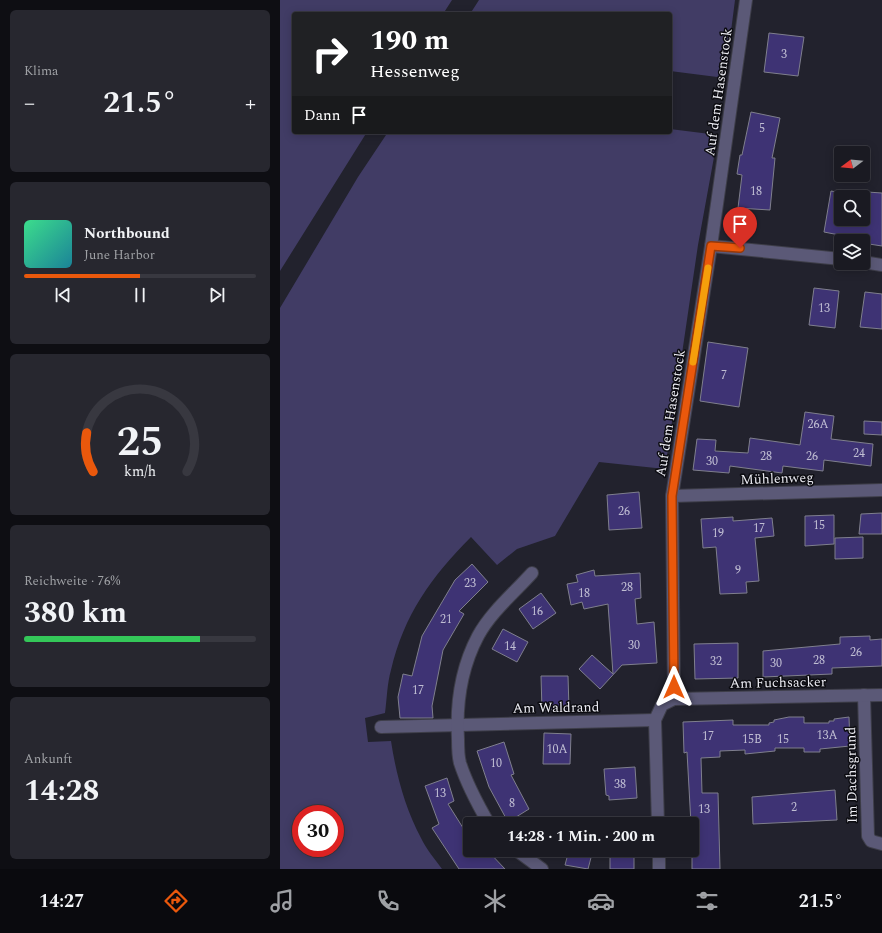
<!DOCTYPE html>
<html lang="de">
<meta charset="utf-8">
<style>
:root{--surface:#1a1a22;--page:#27272f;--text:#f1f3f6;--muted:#9fa1a5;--line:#383840;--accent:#ea580c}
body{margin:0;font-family:Spectral,serif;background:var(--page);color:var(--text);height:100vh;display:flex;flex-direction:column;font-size:15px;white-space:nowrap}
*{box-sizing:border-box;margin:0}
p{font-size:13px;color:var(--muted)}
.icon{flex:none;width:22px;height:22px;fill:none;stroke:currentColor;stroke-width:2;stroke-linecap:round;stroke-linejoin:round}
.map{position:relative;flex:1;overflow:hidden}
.side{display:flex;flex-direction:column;gap:10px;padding:10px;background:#0e0e13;width:280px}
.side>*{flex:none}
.hud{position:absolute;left:12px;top:12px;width:380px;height:122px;border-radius:4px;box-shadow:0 2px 10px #0003,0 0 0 1px var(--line);background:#202124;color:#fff;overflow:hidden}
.needle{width:26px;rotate:254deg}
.controls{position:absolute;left:554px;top:146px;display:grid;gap:8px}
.controls a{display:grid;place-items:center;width:36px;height:36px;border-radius:4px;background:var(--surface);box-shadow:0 2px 10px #0003,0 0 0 1px var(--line);font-size:20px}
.speed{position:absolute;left:12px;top:805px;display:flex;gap:8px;font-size:20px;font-weight:700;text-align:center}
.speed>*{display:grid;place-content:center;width:52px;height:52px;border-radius:50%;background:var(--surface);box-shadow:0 2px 10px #0003,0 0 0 1px var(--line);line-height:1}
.speed .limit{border:6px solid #d22;background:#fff;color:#111}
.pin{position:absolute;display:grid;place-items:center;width:34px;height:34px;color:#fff;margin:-41px -17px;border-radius:50% 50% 50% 0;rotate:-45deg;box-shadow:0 0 4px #0007}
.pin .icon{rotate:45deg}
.me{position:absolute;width:44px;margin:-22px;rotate:0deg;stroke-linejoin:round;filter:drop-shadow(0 0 3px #0008)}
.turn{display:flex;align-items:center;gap:14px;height:84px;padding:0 12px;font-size:18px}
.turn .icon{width:52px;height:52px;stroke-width:2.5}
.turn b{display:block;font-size:28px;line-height:34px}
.then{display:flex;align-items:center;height:38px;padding:0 12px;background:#0003;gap:8px;font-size:15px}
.big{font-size:30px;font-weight:700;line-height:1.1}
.side .widget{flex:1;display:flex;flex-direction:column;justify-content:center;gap:6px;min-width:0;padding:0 14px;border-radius:6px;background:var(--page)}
.side .dial{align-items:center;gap:0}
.dial svg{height:104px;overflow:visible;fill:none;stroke:var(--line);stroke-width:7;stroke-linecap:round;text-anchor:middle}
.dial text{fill:var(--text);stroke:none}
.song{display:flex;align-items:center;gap:12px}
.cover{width:48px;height:48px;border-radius:6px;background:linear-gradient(135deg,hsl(150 70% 55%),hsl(190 70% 35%))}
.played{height:4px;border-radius:2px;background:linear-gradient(90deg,var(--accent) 50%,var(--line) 50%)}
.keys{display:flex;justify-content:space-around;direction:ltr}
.heat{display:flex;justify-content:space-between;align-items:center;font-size:22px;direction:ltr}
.charge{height:6px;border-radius:3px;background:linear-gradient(90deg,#34c759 76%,var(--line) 0)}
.trip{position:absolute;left:183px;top:817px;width:236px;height:40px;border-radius:4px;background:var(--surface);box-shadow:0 2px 10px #0003,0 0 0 1px var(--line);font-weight:700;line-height:40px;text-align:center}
.tabs{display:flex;height:64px;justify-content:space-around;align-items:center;background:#0a0a0e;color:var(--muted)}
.tabs .icon{width:28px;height:28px}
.tabs .selected{color:var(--accent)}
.tabs b{font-size:18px;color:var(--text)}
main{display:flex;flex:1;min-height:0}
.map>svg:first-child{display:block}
</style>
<main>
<section class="side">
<div class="widget"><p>Klima</p>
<div class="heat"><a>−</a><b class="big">21.5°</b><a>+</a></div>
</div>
<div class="widget">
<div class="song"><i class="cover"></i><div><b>Northbound</b><p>June Harbor</p></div></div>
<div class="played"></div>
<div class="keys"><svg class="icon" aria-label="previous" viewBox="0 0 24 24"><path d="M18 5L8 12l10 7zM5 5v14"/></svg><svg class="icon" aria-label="pause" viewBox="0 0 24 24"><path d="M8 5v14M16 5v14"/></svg><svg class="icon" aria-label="next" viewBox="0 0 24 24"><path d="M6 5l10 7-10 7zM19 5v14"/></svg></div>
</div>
<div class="widget dial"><svg viewBox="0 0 100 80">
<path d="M14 69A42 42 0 1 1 86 69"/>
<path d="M14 69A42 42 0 0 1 9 39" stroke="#ea580c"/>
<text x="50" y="56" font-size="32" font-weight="700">25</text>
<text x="50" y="72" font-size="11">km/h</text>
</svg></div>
<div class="widget"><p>Reichweite · 76%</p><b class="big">380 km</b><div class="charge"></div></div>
<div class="widget"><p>Ankunft</p><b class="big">14:28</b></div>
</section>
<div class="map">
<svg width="602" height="869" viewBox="0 0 602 869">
<rect width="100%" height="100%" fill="#22222d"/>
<g fill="#413c65" fill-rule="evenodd">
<polygon points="0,0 172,0 163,14 14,14 14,132 87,132 0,271"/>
<polygon points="199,0 455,0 445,78 390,71 390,14 190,14"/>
<path d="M 390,129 L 438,135 L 418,245 L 385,469 L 319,462 L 275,536 L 237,549 L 217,565 L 191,537 C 151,577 124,615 111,670 C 107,684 107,699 105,713 L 85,718 L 88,742 L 111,741 C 116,774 125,808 141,838 C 146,849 155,859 162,869 L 0,869 L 0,308 L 78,177 L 108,132 L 390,132 ZM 21,814 L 55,814 L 55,848 L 21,848 Z"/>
</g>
<g fill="#3e3374" stroke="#7f7f8d" fill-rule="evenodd">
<polygon points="489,33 524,37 518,76 484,72"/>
<polygon points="471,112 500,118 492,158 495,158 490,210 458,208 462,175 457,174 460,155 462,155"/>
<path d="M 551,191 L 586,197 L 587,192 L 602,193 L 602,246 L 589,244 L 590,241 L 544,232 ZM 561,197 L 583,197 L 583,219 L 561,219 Z"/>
<polygon points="534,288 559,291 555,328 529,325"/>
<polygon points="585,292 602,294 602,329 580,327"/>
<polygon points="428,342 468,348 459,407 420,401"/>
<polygon points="525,412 554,416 551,439 593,444 591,466 544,460 543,471 503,466 502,473 450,466 449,473 413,470 417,439 436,440 435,451 468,453 470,438 520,445"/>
<polygon points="584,421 602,422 602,435 584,434"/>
<polygon points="359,492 362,528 329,530 327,495"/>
<polygon points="602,513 602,534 579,534 581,514"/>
<polygon points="554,515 554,544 525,546 525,516"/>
<polygon points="453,517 453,521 492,518 494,536 475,538 479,581 466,582 467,593 440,594 436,547 423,548 421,519"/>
<polygon points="583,537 583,558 555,559 555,538"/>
<polygon points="192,564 208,582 179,611 184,614 163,650 152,706 153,718 120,718 118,697 123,674 132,676 142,636 175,580"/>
<polygon points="314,570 315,576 360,573 361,598 355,599 357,624 374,622 377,663 342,665 320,689 299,669 312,655 333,674 328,604 304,609 302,602 291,605 287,584 298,582 296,575"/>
<polygon points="261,593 276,613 253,629 239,609"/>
<polygon points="223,629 248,642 237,662 212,649"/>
<polygon points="590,636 590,640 602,639 602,666 552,668 552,674 483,677 483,651 560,644 560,637"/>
<polygon points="458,643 458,678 415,679 414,644"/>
<polygon points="261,676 288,676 289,709 262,710"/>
<polygon points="509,717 524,717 524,723 549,723 549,721 554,721 554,719 569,717 570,746 540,749 540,752 524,752 524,748 495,748 495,751 465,754 465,750 440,751 440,757 421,758 422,793 438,793 440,869 412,869 412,824 411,824 407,752 404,753 403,722 453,720 453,725 489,725 489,723 494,722 494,720"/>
<polygon points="264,733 291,734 290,764 263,764"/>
<polygon points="224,742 234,774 231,775 249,809 228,822 209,787 197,751"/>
<polygon points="355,767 357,798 329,800 329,796 326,795 324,769"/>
<polygon points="167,778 174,801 168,804 190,839 190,850 208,851 225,869 179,869 177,866 152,828 159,824 145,786"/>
<polygon points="555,790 557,820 473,824 472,797"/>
<polygon points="289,850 313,850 308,869 285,865"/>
<polygon points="354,850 354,869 330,869 330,851"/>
</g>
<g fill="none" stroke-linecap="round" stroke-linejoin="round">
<g stroke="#3e3e49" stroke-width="14">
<g id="street">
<polyline points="431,246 561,259"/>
<polyline points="583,262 602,265"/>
<polyline points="392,496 602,490"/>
<polyline points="584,695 588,836 591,841 602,844"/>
<polyline points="394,699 602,695"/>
<polyline points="101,727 375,720"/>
<path d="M 209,824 C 198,805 187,785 180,763 C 178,756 178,747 178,739 C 176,703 181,668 198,636 C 211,612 234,593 252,573"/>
<polyline points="378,824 375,720 382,705 394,699 392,496 431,246 466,0"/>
<polyline points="236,850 262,869"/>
<polyline points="379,850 379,869"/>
</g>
</g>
<use href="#street" stroke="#5b5977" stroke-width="12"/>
</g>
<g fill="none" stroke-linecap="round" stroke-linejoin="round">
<g stroke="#983908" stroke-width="10">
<polyline id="route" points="394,687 392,496 431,246 460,248"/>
</g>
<use href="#route" stroke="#ea580c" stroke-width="7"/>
<polyline stroke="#f59e0b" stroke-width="7" points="413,362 428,268"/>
</g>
<g text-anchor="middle" stroke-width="3" stroke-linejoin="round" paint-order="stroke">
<g font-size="12" fill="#c0bed3">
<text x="504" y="58">3</text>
<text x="482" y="132">5</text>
<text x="476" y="195">18</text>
<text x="544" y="312">13</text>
<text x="444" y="379">7</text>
<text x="538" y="428">26A</text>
<text x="579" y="457">24</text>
<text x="486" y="460">28</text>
<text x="532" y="460">26</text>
<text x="432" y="465">30</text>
<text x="344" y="515">26</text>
<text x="539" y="529">15</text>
<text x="479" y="532">17</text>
<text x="438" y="537">19</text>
<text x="458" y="574">9</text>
<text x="190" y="587">23</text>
<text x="347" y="591">28</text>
<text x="304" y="597">18</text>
<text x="257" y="615">16</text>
<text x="166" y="623">21</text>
<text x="354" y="649">30</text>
<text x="230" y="650">14</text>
<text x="576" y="656">26</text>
<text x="539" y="664">28</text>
<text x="436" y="665">32</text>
<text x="496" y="667">30</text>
<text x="138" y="694">17</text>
<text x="547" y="739">13A</text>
<text x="428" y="740">17</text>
<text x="472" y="743">15B</text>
<text x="503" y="743">15</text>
<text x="277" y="753">10A</text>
<text x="216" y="767">10</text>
<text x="340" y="788">38</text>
<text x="160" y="797">13</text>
<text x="232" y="807">8</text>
<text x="514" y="811">2</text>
<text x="424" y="813">13</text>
</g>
<g font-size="14" fill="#ececf3" stroke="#0c0c11">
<text transform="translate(438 92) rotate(-82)" y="5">Auf dem Hasenstock</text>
<text transform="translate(390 413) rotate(-81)" y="5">Auf dem Hasenstock</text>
<text transform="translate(497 478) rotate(-2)" y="5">Mühlenweg</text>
<text transform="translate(498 682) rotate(-1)" y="5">Am Fuchsacker</text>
<text transform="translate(276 707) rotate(-1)" y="5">Am Waldrand</text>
<text transform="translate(571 775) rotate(-91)" y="5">Im Dachsgrund</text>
</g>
</g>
</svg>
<div class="controls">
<a><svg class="needle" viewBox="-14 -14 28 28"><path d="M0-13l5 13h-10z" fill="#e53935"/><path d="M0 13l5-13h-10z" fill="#9fa1a5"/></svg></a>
<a><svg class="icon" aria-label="search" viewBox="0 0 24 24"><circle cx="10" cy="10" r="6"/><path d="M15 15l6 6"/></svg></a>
<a><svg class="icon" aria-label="layers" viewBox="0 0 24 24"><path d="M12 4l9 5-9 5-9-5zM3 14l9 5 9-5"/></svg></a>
</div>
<div class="speed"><div class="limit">30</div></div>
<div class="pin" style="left:460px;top:248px;background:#d93025"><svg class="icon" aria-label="arrive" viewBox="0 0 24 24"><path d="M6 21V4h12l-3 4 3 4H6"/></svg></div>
<svg class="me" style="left:394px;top:687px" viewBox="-20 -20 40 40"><path d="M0-17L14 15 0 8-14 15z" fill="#ea580c" stroke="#fff" stroke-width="4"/></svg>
<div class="trip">14:28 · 1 Min. · 200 m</div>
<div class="hud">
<div class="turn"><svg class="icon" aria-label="right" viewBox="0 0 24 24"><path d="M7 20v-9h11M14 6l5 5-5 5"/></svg><div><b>190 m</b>Hessenweg</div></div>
<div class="then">Dann<svg class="icon" aria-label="arrive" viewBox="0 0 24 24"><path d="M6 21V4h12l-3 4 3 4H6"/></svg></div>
</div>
</div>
</main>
<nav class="tabs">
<b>14:27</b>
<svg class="icon selected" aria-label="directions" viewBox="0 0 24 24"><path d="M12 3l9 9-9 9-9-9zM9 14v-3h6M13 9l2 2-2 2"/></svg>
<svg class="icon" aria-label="music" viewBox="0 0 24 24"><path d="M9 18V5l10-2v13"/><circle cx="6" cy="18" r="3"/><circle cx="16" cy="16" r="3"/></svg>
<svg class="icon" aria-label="phone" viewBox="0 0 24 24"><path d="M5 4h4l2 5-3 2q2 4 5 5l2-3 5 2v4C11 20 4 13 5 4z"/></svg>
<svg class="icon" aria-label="climate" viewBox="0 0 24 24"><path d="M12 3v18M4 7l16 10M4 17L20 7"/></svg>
<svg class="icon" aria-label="car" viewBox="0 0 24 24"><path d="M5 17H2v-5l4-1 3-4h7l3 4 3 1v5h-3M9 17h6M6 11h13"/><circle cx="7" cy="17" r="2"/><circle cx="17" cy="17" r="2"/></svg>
<svg class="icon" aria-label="filters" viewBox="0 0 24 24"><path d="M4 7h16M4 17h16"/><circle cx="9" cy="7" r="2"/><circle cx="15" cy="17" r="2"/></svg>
<b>21.5°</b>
</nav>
